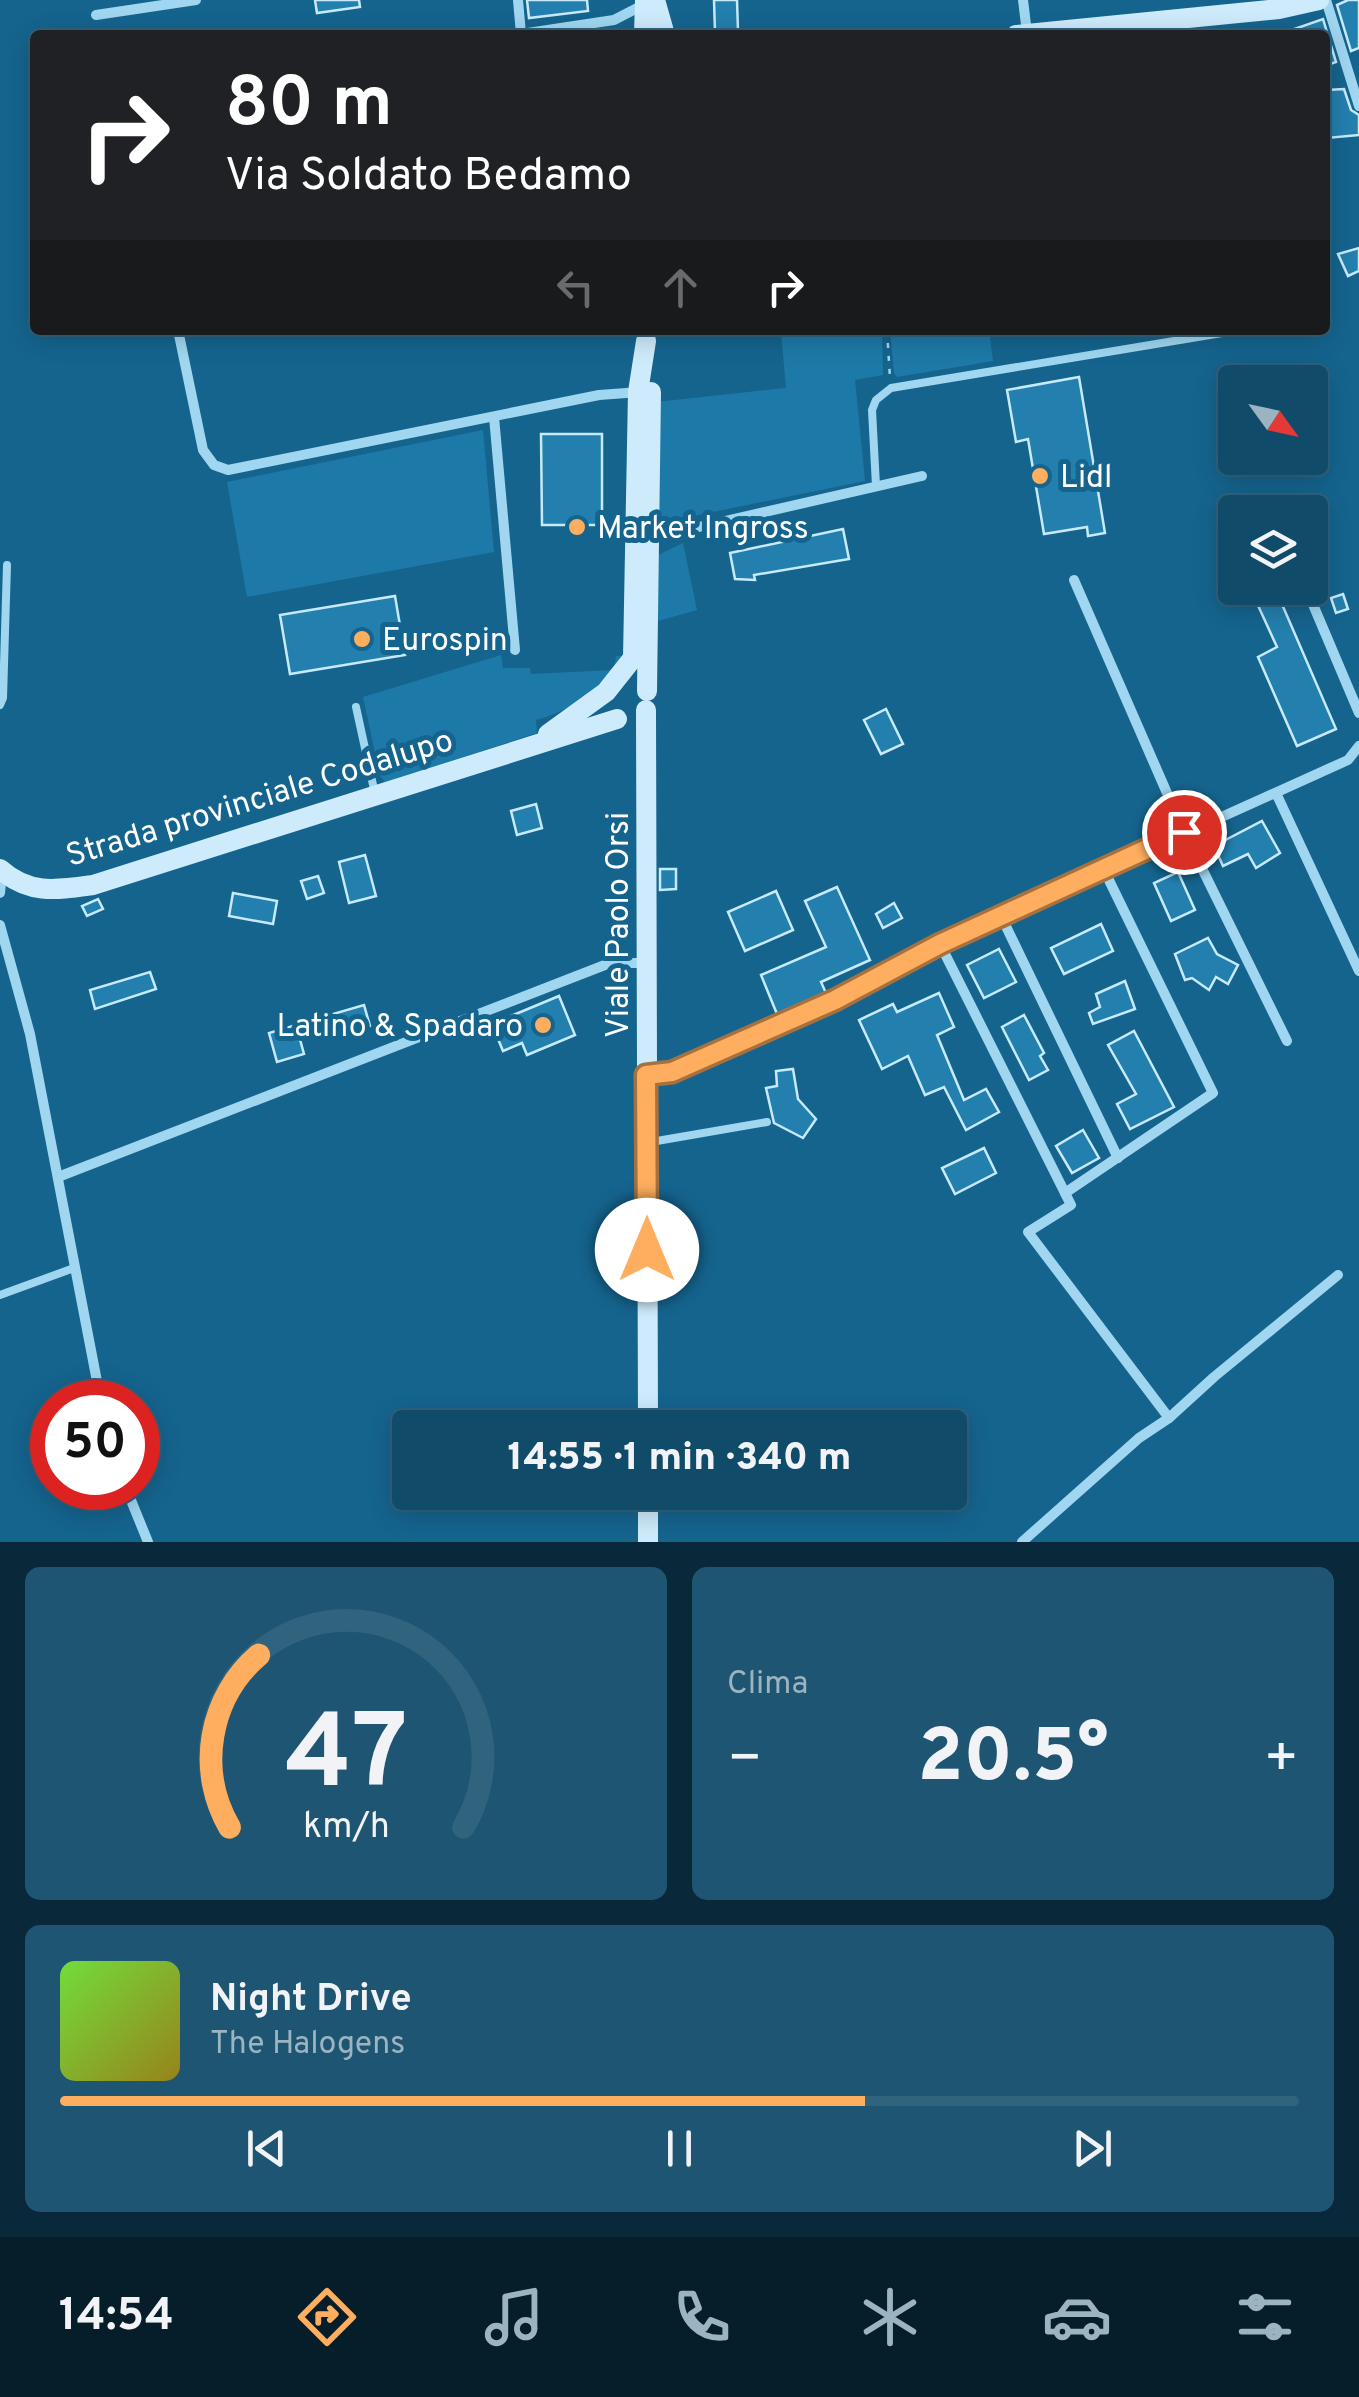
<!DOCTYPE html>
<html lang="it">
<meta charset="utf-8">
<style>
:root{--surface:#104b6a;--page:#1e5572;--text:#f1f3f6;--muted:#9cb3c1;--line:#30637e;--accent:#ffae5f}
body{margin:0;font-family:Overpass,sans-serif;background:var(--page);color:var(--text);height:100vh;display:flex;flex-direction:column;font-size:38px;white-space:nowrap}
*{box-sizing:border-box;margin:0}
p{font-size:32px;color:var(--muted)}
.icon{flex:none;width:55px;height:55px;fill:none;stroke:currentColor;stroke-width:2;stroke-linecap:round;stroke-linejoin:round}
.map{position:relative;height:1542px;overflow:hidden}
.sheet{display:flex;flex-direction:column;gap:25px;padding:25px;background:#09293a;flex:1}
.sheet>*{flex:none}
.guide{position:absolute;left:30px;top:30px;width:1300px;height:305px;border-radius:10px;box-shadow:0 5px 25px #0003,0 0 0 2px var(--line);background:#202124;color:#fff;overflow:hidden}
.needle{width:65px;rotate:123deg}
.controls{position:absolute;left:1218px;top:365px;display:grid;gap:20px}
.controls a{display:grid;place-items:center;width:110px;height:110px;border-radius:10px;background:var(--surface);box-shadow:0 5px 25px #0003,0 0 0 2px var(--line);font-size:50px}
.speed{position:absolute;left:30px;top:1380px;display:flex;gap:20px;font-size:50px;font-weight:700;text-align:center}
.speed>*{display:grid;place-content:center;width:130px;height:130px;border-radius:50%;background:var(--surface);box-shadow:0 5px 25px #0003,0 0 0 2px var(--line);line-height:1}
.speed .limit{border:15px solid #d22;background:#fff;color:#111}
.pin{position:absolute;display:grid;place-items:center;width:85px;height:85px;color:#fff;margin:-42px;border:5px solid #fff;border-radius:50%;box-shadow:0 2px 10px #0007}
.me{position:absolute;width:110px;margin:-55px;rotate:0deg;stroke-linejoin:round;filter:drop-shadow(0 0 8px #0008)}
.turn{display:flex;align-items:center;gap:35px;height:210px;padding:0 30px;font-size:45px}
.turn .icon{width:130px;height:130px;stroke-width:2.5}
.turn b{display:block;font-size:70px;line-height:85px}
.lanes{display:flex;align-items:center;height:95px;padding:0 30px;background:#0003;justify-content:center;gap:50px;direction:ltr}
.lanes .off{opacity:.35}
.big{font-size:75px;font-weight:800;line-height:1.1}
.sheet .widget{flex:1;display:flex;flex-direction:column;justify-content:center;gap:15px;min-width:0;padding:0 35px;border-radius:15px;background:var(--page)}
.sheet .dial{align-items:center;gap:0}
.dial svg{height:260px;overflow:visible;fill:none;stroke:var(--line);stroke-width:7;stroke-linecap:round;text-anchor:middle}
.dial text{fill:var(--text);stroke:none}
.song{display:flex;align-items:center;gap:30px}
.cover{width:120px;height:120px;border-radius:15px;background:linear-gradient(135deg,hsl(100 70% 55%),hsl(50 70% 35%))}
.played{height:10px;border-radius:5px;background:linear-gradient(90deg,var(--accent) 65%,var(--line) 65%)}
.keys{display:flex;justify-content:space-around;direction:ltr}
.heat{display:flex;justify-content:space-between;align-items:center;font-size:55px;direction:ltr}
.sheet .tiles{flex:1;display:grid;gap:25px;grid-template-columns:1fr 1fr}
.widget:last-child{grid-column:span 2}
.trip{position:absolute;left:392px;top:1410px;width:575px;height:100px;border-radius:10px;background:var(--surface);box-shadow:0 5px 25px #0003,0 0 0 2px var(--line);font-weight:800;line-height:100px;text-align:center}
.tab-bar{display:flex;height:160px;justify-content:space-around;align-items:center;background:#061e2a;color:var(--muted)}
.tab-bar .icon{width:70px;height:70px}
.tab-bar .active{color:var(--accent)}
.tab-bar b{font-size:45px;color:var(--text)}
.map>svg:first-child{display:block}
</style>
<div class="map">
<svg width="1359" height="1542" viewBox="0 0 1359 1542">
<rect width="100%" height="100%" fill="#15648e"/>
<g fill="#1d7aa8">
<polygon points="805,330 882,330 883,375 855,380 865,481 669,521 659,515 656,402 786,388 781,332"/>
<polygon points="890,330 989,330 993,361 897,377 894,373"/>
<polygon points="483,430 494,552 247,597 227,482"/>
<polygon points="683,543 697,610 658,621 658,555"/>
<path d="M 501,655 L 503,668 L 530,668 L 531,674 L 614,670 L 616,656 L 627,656 C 602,685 574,711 536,720 L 537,733 L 385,782 L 380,776 L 363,697 Z"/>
</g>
<g fill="#237fad" stroke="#c6eafb" stroke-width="2.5">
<polygon points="315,0 359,0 360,7 317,13"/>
<polygon points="527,0 587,0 588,11 529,18"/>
<polygon points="714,0 737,0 738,31 715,32"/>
<polygon points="1348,0 1359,0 1359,48 1351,51 1337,5"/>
<polygon points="1323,19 1336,62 1325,66 1325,35 1283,33"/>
<polygon points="1344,89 1351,110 1359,115 1359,135 1327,138 1327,90"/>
<polygon points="1359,248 1359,271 1348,276 1338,254"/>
<polygon points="1079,377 1105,533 1088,536 1087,527 1044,534 1028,439 1016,442 1007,390"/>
<polygon points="541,434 602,434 602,525 542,525"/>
<polygon points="843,529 849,559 754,575 755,580 735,579 730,553"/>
<polygon points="1250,588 1275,588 1336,729 1297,746 1258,657 1277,647"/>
<polygon points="1343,594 1348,609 1336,613 1331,598"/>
<polygon points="395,596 405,655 290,674 280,615"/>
<polygon points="886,709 903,744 881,754 864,720"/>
<polygon points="536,804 542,828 517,835 511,811"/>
<polygon points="1262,821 1280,853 1256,868 1248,854 1223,866 1214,846"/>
<polygon points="365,855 376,896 349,903 339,862"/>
<polygon points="660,869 676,869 676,889 660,890"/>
<polygon points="1178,872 1195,910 1171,921 1154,883"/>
<polygon points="318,876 324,893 307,899 301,881"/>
<polygon points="837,887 870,960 821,982 826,993 777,1014 761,975 826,947 805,901"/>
<polygon points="776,891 793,930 745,951 728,912"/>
<polygon points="233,893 277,901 273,924 229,916"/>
<polygon points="98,899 103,909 87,916 82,906"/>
<polygon points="894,903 902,918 883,928 876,914"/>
<polygon points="1101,924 1113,951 1064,974 1051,948"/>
<polygon points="1208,938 1217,954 1238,965 1228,984 1216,977 1209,990 1192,978 1185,980 1175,954"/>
<polygon points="999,949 1016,982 984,998 967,965"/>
<polygon points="150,972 156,989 95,1009 90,990"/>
<polygon points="1125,981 1135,1009 1093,1024 1089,1013 1100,1007 1096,994"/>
<polygon points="939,993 954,1027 937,1035 964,1100 986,1089 999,1112 966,1130 944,1087 925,1095 908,1056 882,1069 859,1020 893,1004 897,1012"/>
<polygon points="559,996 575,1035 527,1055 522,1043 503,1051 496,1034 515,1025 511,1016"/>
<polygon points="364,1005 370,1026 331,1037 326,1016"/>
<polygon points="1024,1015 1044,1053 1040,1056 1048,1070 1029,1080 1002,1027"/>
<polygon points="296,1025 304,1054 277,1062 269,1033"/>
<polygon points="1134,1031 1174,1107 1130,1129 1117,1104 1136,1094 1108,1045"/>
<polygon points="793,1069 798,1099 816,1119 803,1138 774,1123 766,1088 777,1086 776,1071"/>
<polygon points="1083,1130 1099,1158 1072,1173 1056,1146"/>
<polygon points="984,1148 996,1173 955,1194 942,1168"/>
</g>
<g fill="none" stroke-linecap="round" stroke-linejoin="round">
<polyline stroke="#a0d6f0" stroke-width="2.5" stroke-dasharray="5 8" stroke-linecap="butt" points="887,330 890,378"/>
<g stroke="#a0d6f0" stroke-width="8">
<polyline points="876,486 872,410 876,400 891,388 1240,330"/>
<polyline points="0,705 3,698 7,565"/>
<polyline points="356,707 375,794"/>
<polyline points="651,1142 767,1122"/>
<polyline points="0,1295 74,1268"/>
</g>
<g stroke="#a0d6f0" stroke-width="10">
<polyline points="518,0 521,34 614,20 645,4"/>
<polyline points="1023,0 1027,33"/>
<polyline points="1326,0 1359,106"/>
<polyline points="96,15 196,0"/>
<polyline points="178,330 203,450 214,465 228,470 599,395 640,392"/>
<polyline points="494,417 515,650"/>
<polyline points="651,538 922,476"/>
<polyline points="1074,580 1184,832 1287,1041"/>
<polyline points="1306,588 1359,713"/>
<polyline points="1276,793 1359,971"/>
<polyline points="0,893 2,873"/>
<polyline points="1001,916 1118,1158"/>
<polyline points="0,925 30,1034 101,1402"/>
<polyline points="940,944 1071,1205 1028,1232 1169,1418"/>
<polyline points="647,1075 672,1072 835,1000 940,944 1348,760 1359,746"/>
<polyline points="58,1177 610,963 646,963"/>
<polyline points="1065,1193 1213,1093 1104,870"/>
<polyline points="126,1488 148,1542"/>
<polyline points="1022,1542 1139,1438 1169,1418 1214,1377 1338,1275"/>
</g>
<g stroke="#ceebfb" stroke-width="20">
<polyline points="655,0 665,35"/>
<polyline points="644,35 645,0"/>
<polyline points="1016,35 1279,9 1319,0"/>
<polyline points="647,691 651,392"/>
<polyline points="646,710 648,1428"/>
<polyline points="548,734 606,692 633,658 638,392 646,341"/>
<path d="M 0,869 C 29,895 57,890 93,885 L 617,719"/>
<polyline points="648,1492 648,1542"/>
</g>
</g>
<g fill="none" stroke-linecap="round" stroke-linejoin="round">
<g stroke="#a6713e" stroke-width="25">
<polyline id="route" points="647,1250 646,1075 672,1072 835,1000 940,944 1184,832"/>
</g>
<use href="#route" stroke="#ffae5f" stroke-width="18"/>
</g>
<g fill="#ffae5f" stroke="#15648e" stroke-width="4">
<circle cx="1040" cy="476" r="10"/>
<circle cx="577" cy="527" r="10"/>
<circle cx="362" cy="639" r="10"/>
<circle cx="543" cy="1025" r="10"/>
</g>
<g text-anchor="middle" stroke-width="10" stroke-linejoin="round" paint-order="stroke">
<g font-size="32" fill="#fff" stroke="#15648e" text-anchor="start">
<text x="1060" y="487">Lidl</text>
<text x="597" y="538">Market Ingross</text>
<text x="382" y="650">Eurospin</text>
<text x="523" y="1036" text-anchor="end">Latino &amp; Spadaro</text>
</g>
<g font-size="32" fill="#fff" stroke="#15648e">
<text transform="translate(259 797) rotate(-17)" y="11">Strada provinciale Codalupo</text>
<text transform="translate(617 925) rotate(-90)" y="11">Viale Paolo Orsi</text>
</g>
</g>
</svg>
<div class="controls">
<a><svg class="needle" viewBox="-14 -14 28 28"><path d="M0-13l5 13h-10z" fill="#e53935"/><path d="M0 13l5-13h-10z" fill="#9cb3c1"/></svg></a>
<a><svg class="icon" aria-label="layers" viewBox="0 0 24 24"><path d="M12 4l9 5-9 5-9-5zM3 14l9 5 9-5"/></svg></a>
</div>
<div class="speed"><div class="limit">50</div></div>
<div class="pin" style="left:1184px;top:832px;background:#d93025"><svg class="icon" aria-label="arrive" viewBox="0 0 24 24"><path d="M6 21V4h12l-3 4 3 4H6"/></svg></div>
<svg class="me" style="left:647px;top:1250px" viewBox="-20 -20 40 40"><circle r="19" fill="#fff"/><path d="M0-13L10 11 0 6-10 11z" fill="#ffae5f"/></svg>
<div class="trip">14:55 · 1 min · 340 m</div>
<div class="guide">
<div class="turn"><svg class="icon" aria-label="right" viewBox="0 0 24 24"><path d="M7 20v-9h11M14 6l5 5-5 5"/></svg><div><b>80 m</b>Via Soldato Bedamo</div></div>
<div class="lanes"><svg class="icon off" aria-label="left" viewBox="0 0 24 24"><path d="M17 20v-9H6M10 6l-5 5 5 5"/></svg><svg class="icon off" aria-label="ahead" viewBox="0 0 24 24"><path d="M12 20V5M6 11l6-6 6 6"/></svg><svg class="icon" aria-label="right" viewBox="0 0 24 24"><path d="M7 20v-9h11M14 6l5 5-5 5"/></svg></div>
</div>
</div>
<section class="sheet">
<div class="tiles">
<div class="widget dial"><svg viewBox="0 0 100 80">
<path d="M14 69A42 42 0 1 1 86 69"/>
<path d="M14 69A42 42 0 0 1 23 16" stroke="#ffae5f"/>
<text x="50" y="56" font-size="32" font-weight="700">47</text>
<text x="50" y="72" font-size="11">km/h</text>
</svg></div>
<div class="widget"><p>Clima</p>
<div class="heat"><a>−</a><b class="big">20.5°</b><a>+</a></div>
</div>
<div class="widget">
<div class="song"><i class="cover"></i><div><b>Night Drive</b><p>The Halogens</p></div></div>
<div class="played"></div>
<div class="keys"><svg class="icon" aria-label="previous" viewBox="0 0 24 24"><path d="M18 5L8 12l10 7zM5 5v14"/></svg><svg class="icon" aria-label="pause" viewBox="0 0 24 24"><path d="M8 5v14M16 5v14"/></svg><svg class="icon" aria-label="next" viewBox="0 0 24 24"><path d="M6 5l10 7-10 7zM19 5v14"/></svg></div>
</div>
</div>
</section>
<nav class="tab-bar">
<b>14:54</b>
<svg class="icon active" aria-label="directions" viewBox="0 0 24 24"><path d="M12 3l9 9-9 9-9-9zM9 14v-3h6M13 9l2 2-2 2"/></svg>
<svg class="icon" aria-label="music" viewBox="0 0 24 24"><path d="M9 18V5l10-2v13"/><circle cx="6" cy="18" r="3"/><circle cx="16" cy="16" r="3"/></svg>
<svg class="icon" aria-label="phone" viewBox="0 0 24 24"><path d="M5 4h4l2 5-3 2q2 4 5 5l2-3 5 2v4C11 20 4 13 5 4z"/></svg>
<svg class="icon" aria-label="climate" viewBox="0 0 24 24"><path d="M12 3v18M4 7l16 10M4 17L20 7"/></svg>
<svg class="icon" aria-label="car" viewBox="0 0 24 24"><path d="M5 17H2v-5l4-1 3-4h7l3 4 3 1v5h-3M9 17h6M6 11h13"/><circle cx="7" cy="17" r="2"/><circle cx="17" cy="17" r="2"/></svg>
<svg class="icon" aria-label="filters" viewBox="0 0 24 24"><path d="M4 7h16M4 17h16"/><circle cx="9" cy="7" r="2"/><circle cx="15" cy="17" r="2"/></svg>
</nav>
